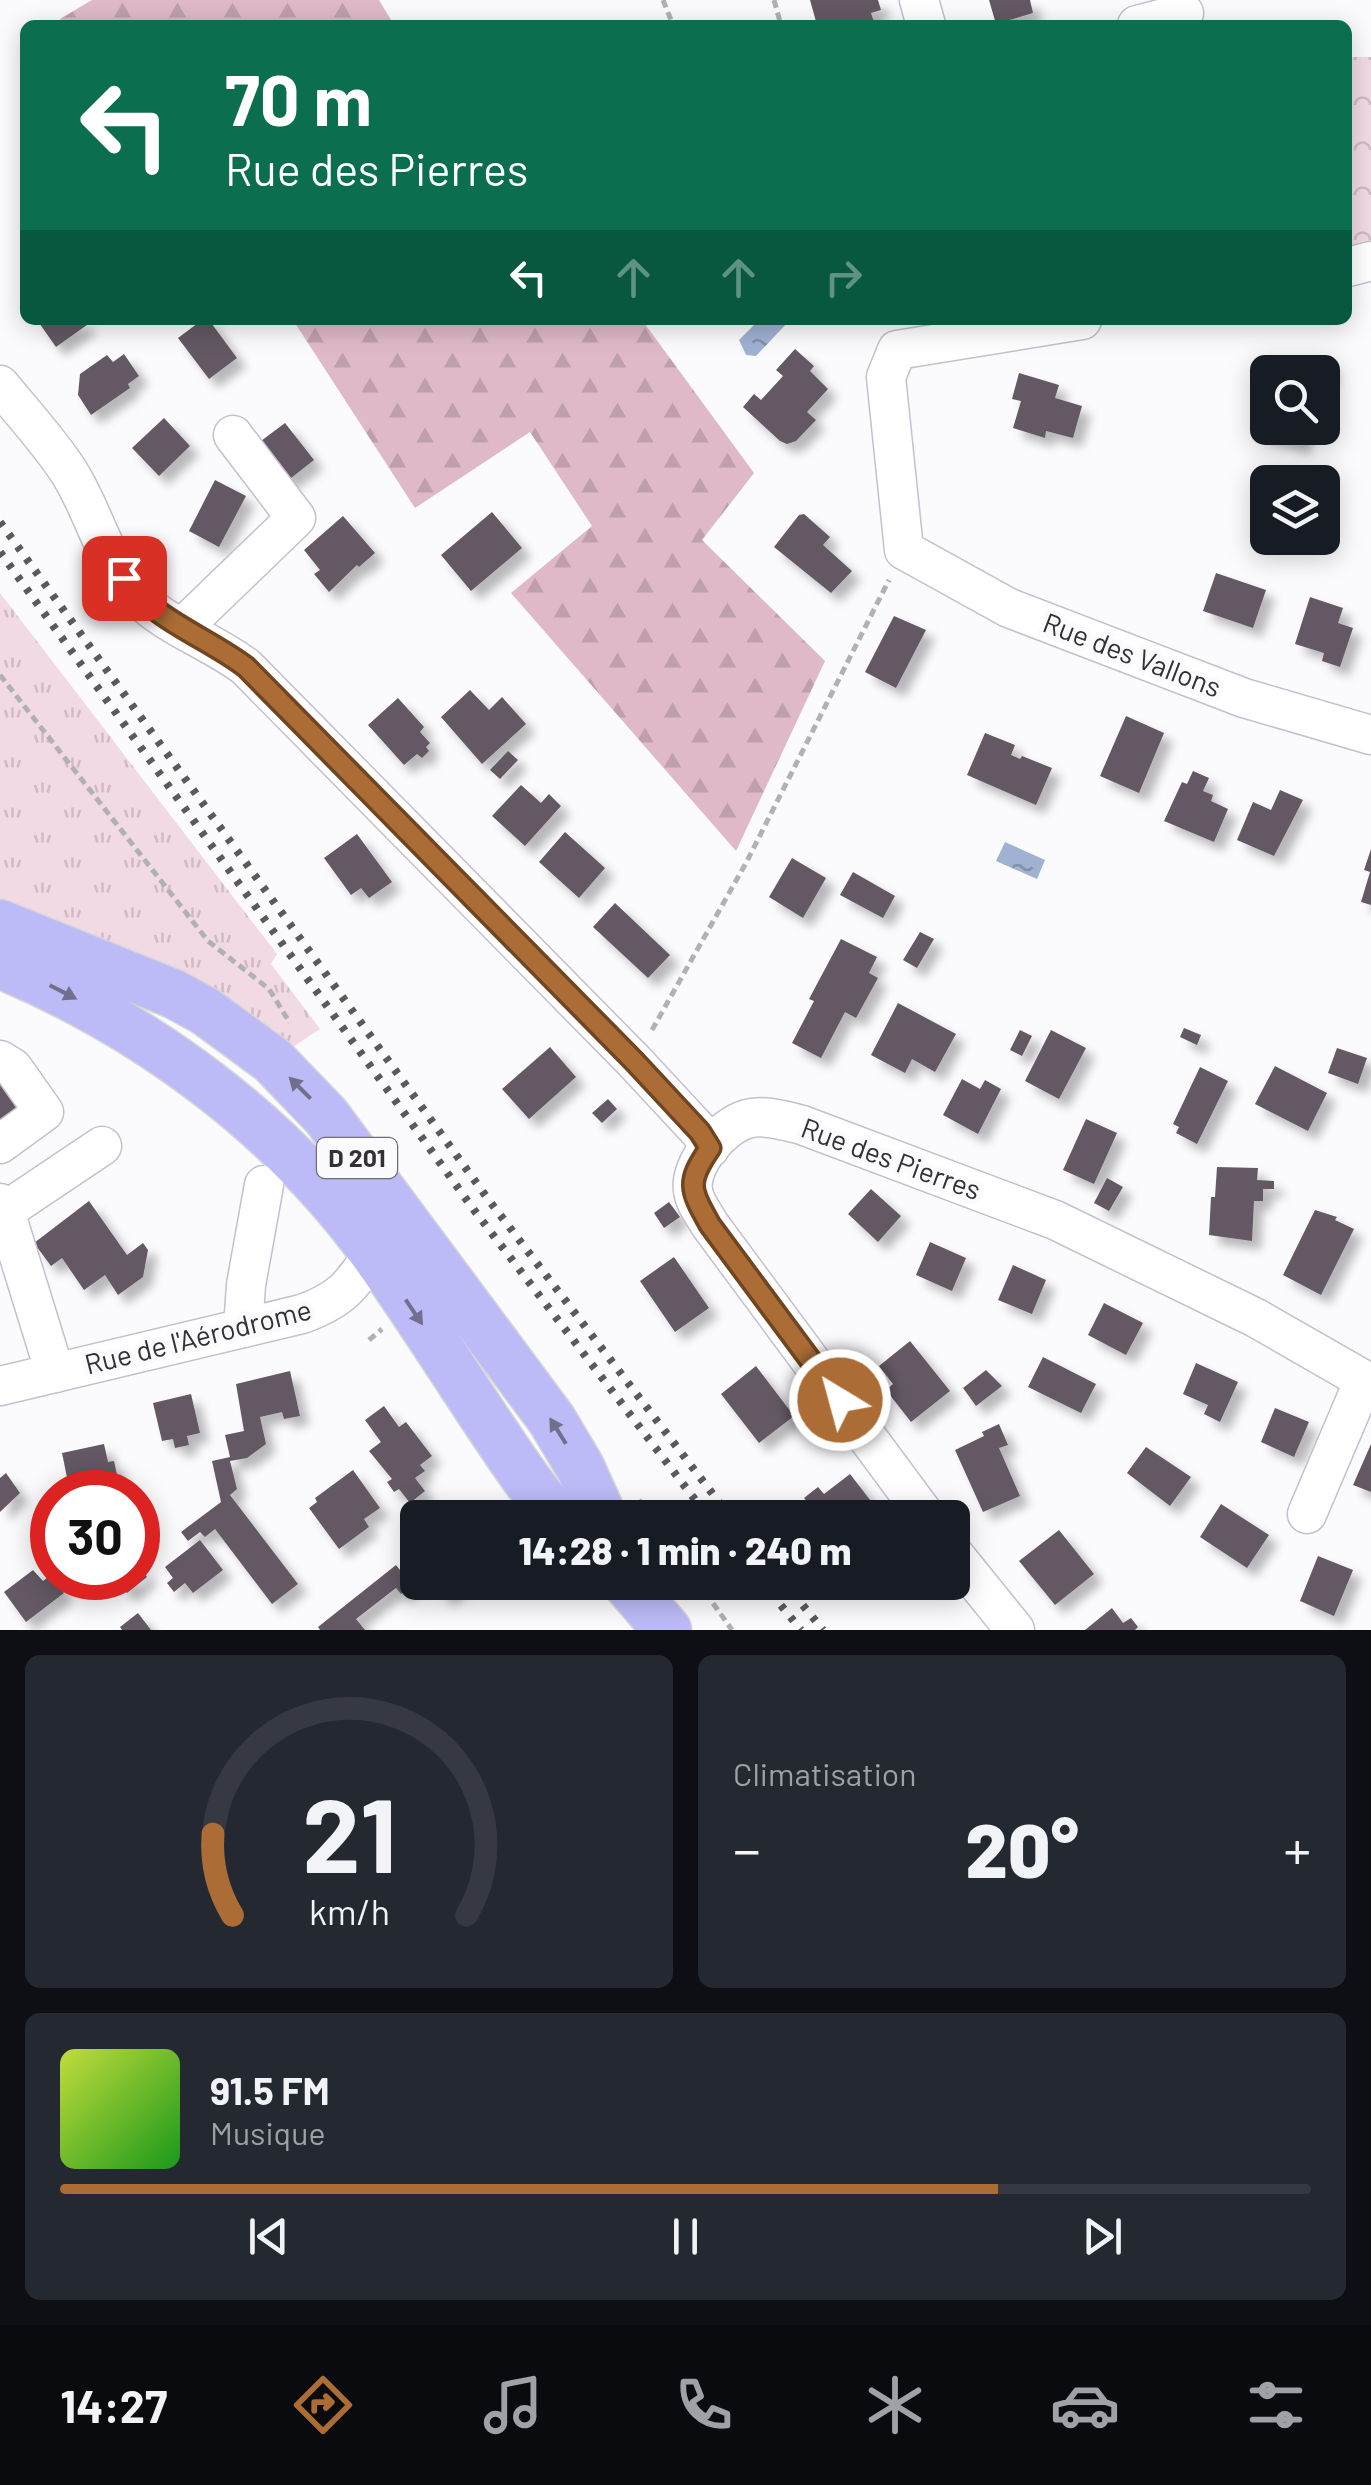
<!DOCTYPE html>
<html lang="fr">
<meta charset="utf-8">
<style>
:root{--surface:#171b24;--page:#242831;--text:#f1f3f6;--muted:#9ea1a6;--line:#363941;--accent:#ac6c35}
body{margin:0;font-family:Barlow,sans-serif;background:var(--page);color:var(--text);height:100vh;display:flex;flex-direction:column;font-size:38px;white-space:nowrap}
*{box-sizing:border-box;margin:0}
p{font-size:32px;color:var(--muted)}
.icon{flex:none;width:55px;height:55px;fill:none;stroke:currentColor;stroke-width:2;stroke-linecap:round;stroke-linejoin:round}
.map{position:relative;height:1630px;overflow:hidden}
.details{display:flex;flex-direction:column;gap:25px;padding:25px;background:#0d0f14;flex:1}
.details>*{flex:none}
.top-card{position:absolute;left:20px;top:20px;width:1332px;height:305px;border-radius:15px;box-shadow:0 5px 25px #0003;background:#0b6e4f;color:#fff;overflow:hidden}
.buttons{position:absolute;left:1250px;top:355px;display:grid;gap:20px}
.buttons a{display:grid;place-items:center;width:90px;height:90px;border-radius:15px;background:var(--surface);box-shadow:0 5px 25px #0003;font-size:50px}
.speed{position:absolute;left:30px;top:1470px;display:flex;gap:20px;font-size:50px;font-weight:700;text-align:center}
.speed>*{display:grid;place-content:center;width:130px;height:130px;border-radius:50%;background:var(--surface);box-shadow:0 5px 25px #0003;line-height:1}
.speed .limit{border:15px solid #d22;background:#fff;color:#111}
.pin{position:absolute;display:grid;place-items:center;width:85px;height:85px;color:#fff;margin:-42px;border-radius:20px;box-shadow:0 5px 15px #0006}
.me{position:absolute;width:110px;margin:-55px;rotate:323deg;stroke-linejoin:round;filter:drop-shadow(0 0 8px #0008)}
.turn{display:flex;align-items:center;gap:35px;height:210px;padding:0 40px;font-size:45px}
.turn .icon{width:130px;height:130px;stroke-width:2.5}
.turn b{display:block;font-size:70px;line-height:85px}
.lanes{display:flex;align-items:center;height:95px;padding:0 40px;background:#0003;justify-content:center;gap:50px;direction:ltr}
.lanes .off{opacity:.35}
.big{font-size:75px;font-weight:800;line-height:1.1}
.details .card{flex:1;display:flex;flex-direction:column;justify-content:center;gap:15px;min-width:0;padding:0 35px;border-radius:15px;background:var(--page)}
.details .dial{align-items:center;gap:0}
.dial svg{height:260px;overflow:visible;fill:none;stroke:var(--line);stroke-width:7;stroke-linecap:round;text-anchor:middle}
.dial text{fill:var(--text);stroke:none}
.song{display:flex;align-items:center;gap:30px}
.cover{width:120px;height:120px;border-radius:15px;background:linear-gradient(135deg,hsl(70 70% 55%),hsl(120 70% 35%))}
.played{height:10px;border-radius:5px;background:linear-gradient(90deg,var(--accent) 75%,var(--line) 75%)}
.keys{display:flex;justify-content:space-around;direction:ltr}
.heat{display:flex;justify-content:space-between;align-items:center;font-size:55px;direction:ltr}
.details .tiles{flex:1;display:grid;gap:25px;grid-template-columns:1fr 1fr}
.card:last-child{grid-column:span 2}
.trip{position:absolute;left:400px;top:1500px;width:570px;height:100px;border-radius:15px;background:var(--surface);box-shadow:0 5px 25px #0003;font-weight:800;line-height:100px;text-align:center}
.dock{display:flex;height:160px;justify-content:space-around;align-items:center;background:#090b0e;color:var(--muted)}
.dock .icon{width:70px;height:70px}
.dock .on{color:var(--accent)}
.dock b{font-size:45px;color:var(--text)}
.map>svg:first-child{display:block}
</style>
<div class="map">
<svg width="1371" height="1630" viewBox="0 0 1371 1630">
<defs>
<pattern id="grass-tufts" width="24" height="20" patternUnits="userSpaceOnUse" patternTransform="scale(2.5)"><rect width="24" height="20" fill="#f2dae4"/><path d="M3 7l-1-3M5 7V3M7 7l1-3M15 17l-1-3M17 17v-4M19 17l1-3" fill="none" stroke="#d0bbc4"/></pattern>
<pattern id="forest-firs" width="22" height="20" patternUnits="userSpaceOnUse" patternTransform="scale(2.5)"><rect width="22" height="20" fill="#dfb9c9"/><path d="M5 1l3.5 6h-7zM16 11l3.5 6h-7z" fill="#c09fad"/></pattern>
<pattern id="park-crowns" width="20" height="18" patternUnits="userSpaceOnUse" patternTransform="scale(2.5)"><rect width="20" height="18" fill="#f2dae4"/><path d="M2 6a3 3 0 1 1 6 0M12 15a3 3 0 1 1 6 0" fill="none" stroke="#d0bbc4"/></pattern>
<pattern id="water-ripples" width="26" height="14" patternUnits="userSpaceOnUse" patternTransform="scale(2.5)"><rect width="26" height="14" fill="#9fb2d1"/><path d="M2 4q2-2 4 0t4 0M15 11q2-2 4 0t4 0" fill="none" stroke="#8291aa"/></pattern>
<filter id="shadow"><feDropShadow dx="9" dy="9" stdDeviation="5" flood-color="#0004"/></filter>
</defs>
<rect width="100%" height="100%" fill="#fbfafd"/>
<polygon fill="url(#grass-tufts)" points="0,593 277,954 271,964 320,1029 284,1053 0,905"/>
<g fill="url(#forest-firs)">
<polygon points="92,0 379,0 394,25 63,25 60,19"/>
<polygon points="293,320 642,320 754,473 702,540 825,661 736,851 511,593 592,526 530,432 415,508"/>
</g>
<polygon fill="url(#park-crowns)" points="1348,57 1371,57 1371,242 1348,247"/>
<g fill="url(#water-ripples)">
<polygon points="759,320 788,322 756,356 746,355 739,340"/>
<polygon points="1005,842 1045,860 1037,879 996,861"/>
</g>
<g fill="#645963" filter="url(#shadow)">
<polygon points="810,0 878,0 881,10 871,13 875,25 817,25"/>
<polygon points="989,0 1030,0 1033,13 996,24"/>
<polygon points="37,320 83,320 87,325 56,347"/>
<polygon points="202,320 209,320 237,358 209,379 178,338"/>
<polygon points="795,349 814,366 810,371 828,389 807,412 816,420 796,441 787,444 780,441 743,407 754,394 761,400 783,376 776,370"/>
<polygon points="124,354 139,376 128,384 130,388 91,415 78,395 80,374 107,355 113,362"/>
<polygon points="1297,355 1330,364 1324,387 1322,372 1292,372"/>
<polygon points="1019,373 1059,385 1055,398 1082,406 1073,438 1046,431 1045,438 1013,428 1021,401 1012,399"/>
<polygon points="1266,405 1268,428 1305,428 1301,445 1259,434"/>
<polygon points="164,418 190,446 159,476 132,448"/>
<polygon points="285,423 314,460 286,482 257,444"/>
<polygon points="215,480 246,496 219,547 189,531"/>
<polygon points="492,512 522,548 471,591 441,555"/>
<polygon points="804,514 830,537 823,545 852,571 831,593 774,547 799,515"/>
<polygon points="343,516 375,553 359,567 357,565 329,592 314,574 320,570 304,550"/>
<polygon points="1216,573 1266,590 1253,628 1203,611"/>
<polygon points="1310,597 1343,608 1338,623 1353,628 1340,667 1322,661 1324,653 1295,644"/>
<polygon points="894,616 926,630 896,688 865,672"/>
<polygon points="470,690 489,710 502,697 526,724 482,764 441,717"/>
<polygon points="398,698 424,727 420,732 430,743 426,747 429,751 422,758 417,754 404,765 368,725"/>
<polygon points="1126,716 1164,733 1139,793 1100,776"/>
<polygon points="985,733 1015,745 1011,755 1020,759 1022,756 1052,768 1036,805 967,775"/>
<polygon points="508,751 518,760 500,779 490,770"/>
<polygon points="1193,771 1209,778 1203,791 1213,795 1211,801 1228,809 1214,842 1164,821 1182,782 1187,784"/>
<polygon points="521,785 541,803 549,794 561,806 525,846 492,816"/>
<polygon points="1280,790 1303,800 1274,856 1237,840 1253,802 1271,810"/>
<polygon points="565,832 605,868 579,898 539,862"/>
<polygon points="357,834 392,882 369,898 361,888 351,895 324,858"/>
<polygon points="1371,849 1371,905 1361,902 1370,872 1364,870"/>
<polygon points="792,858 826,878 803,918 769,897"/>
<polygon points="853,872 895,896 883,918 840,895"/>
<polygon points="615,903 670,955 648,978 593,927"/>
<polygon points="920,932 934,939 917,968 903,960"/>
<polygon points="841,939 877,957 869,973 878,978 856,1018 845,1012 821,1058 792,1043 814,1001 809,999"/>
<polygon points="898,1003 956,1034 935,1072 912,1059 905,1073 871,1055"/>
<polygon points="1184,1028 1201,1035 1197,1045 1180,1037"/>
<polygon points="1020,1030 1032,1036 1022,1056 1010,1050"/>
<polygon points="1051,1030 1086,1048 1059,1099 1025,1081"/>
<polygon points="550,1047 576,1077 529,1119 502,1089"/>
<polygon points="1337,1048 1367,1058 1358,1084 1328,1073"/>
<polygon points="1275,1066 1327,1093 1308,1131 1255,1104"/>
<polygon points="1200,1067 1228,1081 1197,1144 1176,1133 1179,1127 1173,1124"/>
<polygon points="962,1079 980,1089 985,1080 1001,1089 978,1134 943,1115"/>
<polygon points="0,1080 23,1113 0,1129"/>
<polygon points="608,1099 617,1109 602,1123 592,1113"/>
<polygon points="1086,1119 1117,1133 1094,1184 1063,1170"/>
<polygon points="1217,1167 1258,1168 1257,1180 1274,1181 1274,1189 1263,1189 1263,1201 1254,1201 1252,1241 1209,1235 1211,1197 1215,1197"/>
<polygon points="1107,1178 1123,1187 1109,1211 1094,1203"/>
<polygon points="871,1189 901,1216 878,1242 848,1214"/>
<polygon points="89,1201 127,1255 143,1243 148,1250 143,1277 118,1295 105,1275 84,1290 62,1258 51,1266 34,1243"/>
<polygon points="669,1202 680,1217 664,1228 654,1213"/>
<polygon points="1315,1210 1337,1217 1335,1220 1354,1229 1321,1295 1283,1275"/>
<polygon points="930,1242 966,1258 952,1291 916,1275"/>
<polygon points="674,1257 709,1308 675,1332 640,1281"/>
<polygon points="1013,1265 1046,1280 1032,1314 998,1300"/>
<polygon points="1104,1303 1143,1323 1126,1355 1088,1335"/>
<polygon points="910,1341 950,1391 911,1422 886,1390 893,1384 879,1366"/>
<polygon points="1043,1357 1096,1384 1081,1413 1028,1387"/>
<polygon points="1196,1363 1238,1382 1220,1422 1204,1414 1208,1405 1183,1394"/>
<polygon points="756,1366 794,1416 759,1443 721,1394"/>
<polygon points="986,1370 1002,1386 976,1406 963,1388"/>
<polygon points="290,1371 300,1416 284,1419 282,1412 260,1417 266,1444 247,1458 230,1461 237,1489 230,1495 298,1584 272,1604 215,1529 205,1537 200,1532 188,1541 181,1532 221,1502 212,1461 230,1457 225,1435 244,1431 236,1384"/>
<polygon points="191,1394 200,1433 187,1436 189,1445 175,1448 173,1439 162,1441 153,1403"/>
<polygon points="384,1406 399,1427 406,1422 432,1456 420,1465 425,1471 415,1478 425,1491 410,1503 399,1489 394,1492 387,1482 392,1479 369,1451 381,1442 365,1420"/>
<polygon points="1275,1408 1309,1422 1294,1457 1261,1442"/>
<polygon points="999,1424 1008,1445 999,1448 1020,1496 983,1512 955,1450 984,1436 982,1432"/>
<polygon points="104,1444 108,1462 114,1461 119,1484 70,1492 62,1453"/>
<polygon points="1371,1444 1371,1492 1353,1485"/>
<polygon points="1146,1447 1191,1477 1170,1506 1127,1473"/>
<polygon points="353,1470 380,1508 364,1519 369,1527 339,1549 309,1508 317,1502 315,1498"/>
<polygon points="6,1473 20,1493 0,1512 0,1478"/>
<polygon points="850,1474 884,1518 820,1518 804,1498 818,1487 824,1494"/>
<polygon points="1221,1504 1269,1535 1247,1568 1200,1537"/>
<polygon points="1059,1530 1094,1574 1055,1605 1019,1561"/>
<polygon points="200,1540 223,1570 193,1593 185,1583 174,1592 167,1583 173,1578 165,1567"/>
<polygon points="1318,1556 1353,1570 1334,1616 1300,1601"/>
<polygon points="138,1565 147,1577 127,1593 118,1581 122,1578 138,1578"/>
<polygon points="396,1565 412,1585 401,1594 396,1588 356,1619 365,1630 320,1630 318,1627"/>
<polygon points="33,1570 43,1581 52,1574 52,1578 60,1578 55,1581 64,1593 26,1622 4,1592"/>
<polygon points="433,1582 463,1582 445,1597"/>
<polygon points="1112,1608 1123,1623 1131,1618 1138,1627 1135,1630 1085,1630"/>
<polygon points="138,1613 151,1630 122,1630 120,1627"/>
</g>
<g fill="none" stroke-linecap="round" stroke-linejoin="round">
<g stroke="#c5bfce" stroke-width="41">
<g id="minor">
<polyline points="919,0 926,25"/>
<polyline points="1137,25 1184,13"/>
<polyline points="1348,267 1371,261"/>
<polyline points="1082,320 897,350 886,377 904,550 1009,608 1244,698 1371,735"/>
<path d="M 0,385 C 22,412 47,439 67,469 C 94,509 103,561 137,596 C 167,627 212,641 246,667 L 634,1061 L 700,1132 L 710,1148"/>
<polyline points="182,628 296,518 233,435"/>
<polyline points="0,1060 13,1068 44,1112 0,1144"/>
<polyline points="0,1203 5,1211 55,1373"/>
<polyline points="5,1211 102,1146"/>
<polyline points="243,1328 246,1285 264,1185"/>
<path d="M 0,1386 L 302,1314 C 341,1300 352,1286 374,1252"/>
<polyline points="1307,1514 1364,1380"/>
<path d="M 927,1518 L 710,1225 C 704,1214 694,1202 693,1190 C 689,1164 722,1126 747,1119 C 763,1114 786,1121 802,1125 L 1055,1220 L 1256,1318 L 1371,1384"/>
<polyline points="952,1552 1015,1630"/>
</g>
</g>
<g stroke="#d6d6d7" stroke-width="51">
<g id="major">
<polyline points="0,924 174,994 205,1011 272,1060 326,1116 552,1420 580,1467 603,1518"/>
<path d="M 0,964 C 146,1025 282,1125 375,1254 C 415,1310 452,1369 490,1426 C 511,1457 532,1490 558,1518"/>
<polyline points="626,1582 667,1630"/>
</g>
</g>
<g stroke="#b1b0b4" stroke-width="5" stroke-dasharray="8 5" stroke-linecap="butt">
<polyline points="663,0 673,25"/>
<polyline points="774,0 781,25"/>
<polyline points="0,675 208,941 269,989 290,1023"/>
<polyline points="652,1030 746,863 889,580"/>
<polyline points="369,1340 382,1329"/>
<polyline points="639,1500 652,1518"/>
<polyline points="698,1582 732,1630"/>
</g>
<use href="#minor" stroke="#fff" stroke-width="38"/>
<use href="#major" stroke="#bcbbf7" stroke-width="48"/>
<g stroke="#5b595e" stroke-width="8" stroke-dasharray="5 10" stroke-linecap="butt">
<polyline points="0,522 488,1199 731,1518"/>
<polyline points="0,552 474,1210 709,1518"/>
<polyline points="762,1582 801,1630"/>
<polyline points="784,1582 823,1630"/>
</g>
</g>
<defs><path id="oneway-solid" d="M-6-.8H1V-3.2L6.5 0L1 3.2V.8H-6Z" transform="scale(2.5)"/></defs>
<g fill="#716f8d">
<use href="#oneway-solid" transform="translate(63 992) rotate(27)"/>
<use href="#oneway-solid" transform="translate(300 1088) rotate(-135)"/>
<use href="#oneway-solid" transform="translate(414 1312) rotate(56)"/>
<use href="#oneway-solid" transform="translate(558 1431) rotate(-122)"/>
</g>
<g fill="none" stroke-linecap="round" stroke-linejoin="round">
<g stroke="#704622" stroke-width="25">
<path id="route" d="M 124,578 C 155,621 205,636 246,667 L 634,1061 L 700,1132 L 710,1148 C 686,1183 690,1189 710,1225 L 840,1400"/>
</g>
<use href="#route" stroke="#ac6c35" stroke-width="18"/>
</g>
<g text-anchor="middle" stroke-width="10" stroke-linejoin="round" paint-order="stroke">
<rect fill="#fbfafd" stroke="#6f6d72" stroke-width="2.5" x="317" y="1138" width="80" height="40" rx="8"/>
<g font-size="25" font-weight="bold" fill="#333036">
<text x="357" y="1167">D 201</text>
</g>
<g font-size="28" fill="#333036" stroke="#fbfafd">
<text transform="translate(1132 655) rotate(21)" y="10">Rue des Vallons</text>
<text transform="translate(891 1159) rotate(20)" y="10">Rue des Pierres</text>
<text transform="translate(198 1337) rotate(-14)" y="10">Rue de l'Aérodrome</text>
</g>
</g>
</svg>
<div class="buttons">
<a><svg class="icon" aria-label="search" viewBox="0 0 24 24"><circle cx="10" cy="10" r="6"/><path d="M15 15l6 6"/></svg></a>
<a><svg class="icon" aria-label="layers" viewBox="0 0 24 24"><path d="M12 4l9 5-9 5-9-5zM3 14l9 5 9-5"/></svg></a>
</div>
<div class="speed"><div class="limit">30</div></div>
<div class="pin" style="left:124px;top:578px;background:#d93025"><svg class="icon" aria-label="arrive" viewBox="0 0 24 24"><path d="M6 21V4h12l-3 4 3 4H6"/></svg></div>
<svg class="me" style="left:840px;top:1400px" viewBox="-20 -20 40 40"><circle r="17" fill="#ac6c35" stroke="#fff" stroke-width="3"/><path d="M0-11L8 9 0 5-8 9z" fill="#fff"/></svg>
<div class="trip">14:28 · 1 min · 240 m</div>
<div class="top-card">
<div class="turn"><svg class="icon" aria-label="left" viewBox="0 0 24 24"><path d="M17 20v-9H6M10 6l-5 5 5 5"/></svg><div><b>70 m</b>Rue des Pierres</div></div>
<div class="lanes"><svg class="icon" aria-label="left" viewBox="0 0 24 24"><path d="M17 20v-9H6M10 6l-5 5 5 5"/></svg><svg class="icon off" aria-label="ahead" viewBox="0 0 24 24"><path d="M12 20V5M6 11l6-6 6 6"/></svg><svg class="icon off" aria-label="ahead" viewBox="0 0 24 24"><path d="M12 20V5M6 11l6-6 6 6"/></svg><svg class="icon off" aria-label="right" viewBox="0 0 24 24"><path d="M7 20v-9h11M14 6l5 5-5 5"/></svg></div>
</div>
</div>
<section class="details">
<div class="tiles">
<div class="card dial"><svg viewBox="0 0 100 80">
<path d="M14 69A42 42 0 1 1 86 69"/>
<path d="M14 69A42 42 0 0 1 8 44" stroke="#ac6c35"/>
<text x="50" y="56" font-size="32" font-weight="700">21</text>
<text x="50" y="72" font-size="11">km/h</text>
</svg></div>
<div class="card"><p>Climatisation</p>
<div class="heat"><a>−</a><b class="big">20°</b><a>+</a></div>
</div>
<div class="card">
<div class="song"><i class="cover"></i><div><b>91.5 FM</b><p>Musique</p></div></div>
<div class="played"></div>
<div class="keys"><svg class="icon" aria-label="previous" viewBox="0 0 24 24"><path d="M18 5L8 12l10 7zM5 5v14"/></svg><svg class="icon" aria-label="pause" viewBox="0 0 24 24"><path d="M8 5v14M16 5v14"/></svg><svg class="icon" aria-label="next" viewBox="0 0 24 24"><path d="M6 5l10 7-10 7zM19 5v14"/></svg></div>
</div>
</div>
</section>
<nav class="dock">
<b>14:27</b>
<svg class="icon on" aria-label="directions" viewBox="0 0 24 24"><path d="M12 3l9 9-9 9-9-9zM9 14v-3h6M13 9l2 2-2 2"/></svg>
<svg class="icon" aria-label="music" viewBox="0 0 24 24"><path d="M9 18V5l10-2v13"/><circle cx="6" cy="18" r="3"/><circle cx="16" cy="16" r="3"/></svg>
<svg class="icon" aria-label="phone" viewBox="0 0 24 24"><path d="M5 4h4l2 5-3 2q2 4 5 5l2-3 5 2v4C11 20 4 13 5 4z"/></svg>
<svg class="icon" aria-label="climate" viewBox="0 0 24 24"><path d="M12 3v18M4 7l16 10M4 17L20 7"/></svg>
<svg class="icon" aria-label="car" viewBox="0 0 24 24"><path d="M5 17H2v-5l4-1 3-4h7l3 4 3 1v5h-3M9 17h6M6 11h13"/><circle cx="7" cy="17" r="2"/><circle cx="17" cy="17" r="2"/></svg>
<svg class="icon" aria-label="filters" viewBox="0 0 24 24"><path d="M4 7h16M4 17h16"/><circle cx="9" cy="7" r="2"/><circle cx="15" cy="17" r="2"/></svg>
</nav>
